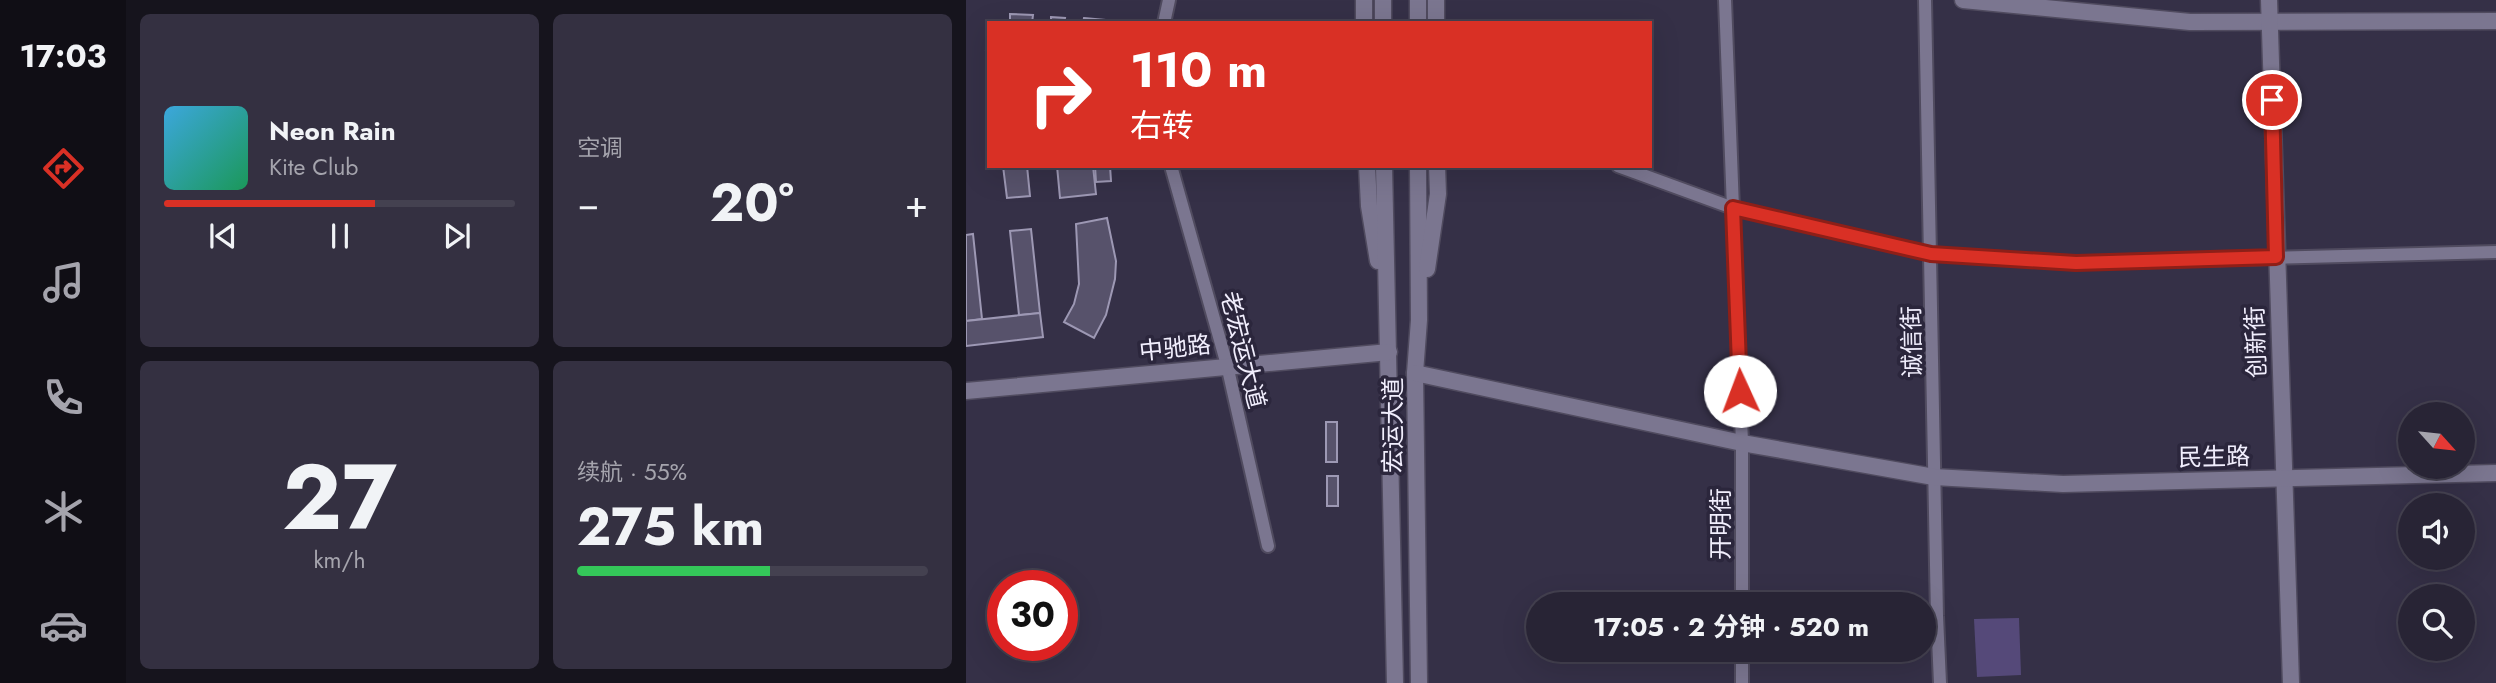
<!DOCTYPE html>
<html lang="zh">
<meta charset="utf-8">
<style>
:root{--surface:#282435;--page:#343041;--text:#f1f3f6;--muted:#a5a4ad;--line:#444150;--accent:#d93025}
body{margin:0;font-family:Jost,"Noto Sans SC",sans-serif;background:var(--page);color:var(--text);height:100vh;display:flex;flex-direction:column;font-size:26px;white-space:nowrap}
*{box-sizing:border-box;margin:0}
p{font-size:23px;color:var(--muted)}
.icon{flex:none;width:38px;height:38px;fill:none;stroke:currentColor;stroke-width:2;stroke-linecap:round;stroke-linejoin:round}
.map{position:relative;flex:1;overflow:hidden}
.side{display:flex;flex-direction:column;gap:14px;padding:14px;background:#16141d;width:840px}
.side>*{flex:none}
.guide{position:absolute;left:21px;top:21px;width:665px;height:147px;border-radius:0px;box-shadow:0 7px 28px #0002,0 0 0 2px var(--line);background:#d93025;color:#fff;overflow:hidden}
.needle{width:46px;rotate:117deg}
.fabs{position:absolute;left:1432px;top:402px;display:grid;gap:14px}
.fabs a{display:grid;place-items:center;width:77px;height:77px;border-radius:50%;background:var(--surface);box-shadow:0 7px 28px #0002,0 0 0 2px var(--line);font-size:35px}
.speed{position:absolute;left:21px;top:570px;display:flex;gap:14px;font-size:35px;font-weight:700;text-align:center}
.speed>*{display:grid;place-content:center;width:91px;height:91px;border-radius:50%;background:var(--surface);box-shadow:0 7px 28px #0002,0 0 0 2px var(--line);line-height:1}
.speed .limit{border:10px solid #d22;background:#fff;color:#111}
.pin{position:absolute;display:grid;place-items:center;width:60px;height:60px;color:#fff;margin:-30px;border:4px solid #fff;border-radius:50%;box-shadow:0 2px 7px #0007}
.me{position:absolute;width:77px;margin:-38px;rotate:358deg;stroke-linejoin:round;filter:drop-shadow(0 0 5px #0008)}
.turn{display:flex;align-items:center;gap:24px;height:147px;padding:0 28px;font-size:32px}
.turn .icon{width:91px;height:91px;stroke-width:2.5}
.turn b{display:block;font-size:49px;line-height:60px}
.big{font-size:52px;font-weight:700;line-height:1.1}
.side .card{flex:1;display:flex;flex-direction:column;justify-content:center;gap:10px;min-width:0;padding:0 24px;border-radius:10px;background:var(--page)}
.side .dial{align-items:center;gap:0}
.dial b{font-size:91px;line-height:1}
.song{display:flex;align-items:center;gap:21px}
.cover{width:84px;height:84px;border-radius:10px;background:linear-gradient(135deg,hsl(200 70% 55%),hsl(150 70% 35%))}
.played{height:7px;border-radius:4px;background:linear-gradient(90deg,var(--accent) 60%,var(--line) 60%)}
.keys{display:flex;justify-content:space-around;direction:ltr}
.heat{display:flex;justify-content:space-between;align-items:center;font-size:38px;direction:ltr}
.charge{height:10px;border-radius:5px;background:linear-gradient(90deg,#34c759 55%,var(--line) 0)}
.side .tiles{flex:1;display:grid;gap:14px;grid-template-columns:repeat(2,1fr)}
.trip{position:absolute;left:560px;top:592px;width:410px;height:70px;border-radius:35px;background:var(--surface);box-shadow:0 7px 28px #0002,0 0 0 2px var(--line);font-weight:700;line-height:70px;text-align:center}
main{display:flex;flex:1;min-height:0}
.dock{display:flex;flex-direction:column;width:126px;justify-content:space-around;align-items:center;background:#100e15;color:var(--muted)}
.dock .icon{width:49px;height:49px}
.dock .active{color:var(--accent)}
.dock b{font-size:32px;color:var(--text)}
.map>svg:first-child{display:block}
</style>
<main>
<nav class="dock">
<b>17:03</b>
<svg class="icon active" aria-label="directions" viewBox="0 0 24 24"><path d="M12 3l9 9-9 9-9-9zM9 14v-3h6M13 9l2 2-2 2"/></svg>
<svg class="icon" aria-label="music" viewBox="0 0 24 24"><path d="M9 18V5l10-2v13"/><circle cx="6" cy="18" r="3"/><circle cx="16" cy="16" r="3"/></svg>
<svg class="icon" aria-label="phone" viewBox="0 0 24 24"><path d="M5 4h4l2 5-3 2q2 4 5 5l2-3 5 2v4C11 20 4 13 5 4z"/></svg>
<svg class="icon" aria-label="climate" viewBox="0 0 24 24"><path d="M12 3v18M4 7l16 10M4 17L20 7"/></svg>
<svg class="icon" aria-label="car" viewBox="0 0 24 24"><path d="M5 17H2v-5l4-1 3-4h7l3 4 3 1v5h-3M9 17h6M6 11h13"/><circle cx="7" cy="17" r="2"/><circle cx="17" cy="17" r="2"/></svg>
</nav>
<section class="side">
<div class="tiles">
<div class="card">
<div class="song"><i class="cover"></i><div><b>Neon Rain</b><p>Kite Club</p></div></div>
<div class="played"></div>
<div class="keys"><svg class="icon" aria-label="previous" viewBox="0 0 24 24"><path d="M18 5L8 12l10 7zM5 5v14"/></svg><svg class="icon" aria-label="pause" viewBox="0 0 24 24"><path d="M8 5v14M16 5v14"/></svg><svg class="icon" aria-label="next" viewBox="0 0 24 24"><path d="M6 5l10 7-10 7zM19 5v14"/></svg></div>
</div>
<div class="card"><p>空调</p>
<div class="heat"><a>−</a><b class="big">20°</b><a>+</a></div>
</div>
<div class="card dial"><b>27</b><p>km/h</p></div>
<div class="card"><p>续航 · 55%</p><b class="big">275 km</b><div class="charge"></div></div>
</div>
</section>
<div class="map">
<svg width="1530" height="683" viewBox="0 0 1530 683">
<rect width="100%" height="100%" fill="#353047"/>
<polygon fill="#554979" points="1053,618 1055,675 1011,677 1008,619"/>
<g fill="#57526b" stroke="#9d98b4" stroke-width="2">
<polygon points="44,14 67,15 66,23 44,23"/>
<polygon points="85,17 99,18 98,23 85,23"/>
<polygon points="118,18 139,20 139,23 117,23"/>
<polygon points="22,22 31,23 23,23 23,50 20,50"/>
<polygon points="37,166 61,166 64,196 41,198"/>
<polygon points="91,166 127,166 130,194 94,198"/>
<polygon points="129,166 144,166 145,181 130,182"/>
<polygon points="141,218 150,261 149,279 140,315 128,338 98,322 108,304 113,284 110,224"/>
<polygon points="65,229 74,313 53,315 44,231"/>
<polygon points="7,234 16,319 0,321 0,235"/>
<polygon points="74,313 77,337 0,346 0,321"/>
<rect x="360" y="422" width="11" height="40"/>
<rect x="361" y="476" width="11" height="30"/>
</g>
<g fill="none" stroke-linecap="round" stroke-linejoin="round">
<g stroke="#504b5f" stroke-width="16">
<g id="street">
<polyline points="759,0 776,443 776,604"/>
<polyline points="959,0 971,616 974,683"/>
<polyline points="198,23 203,0"/>
<polyline points="205,166 261,365 302,546"/>
<polyline points="652,166 767,208 966,254 1110,263 1530,252"/>
<polyline points="776,649 776,683"/>
</g>
</g>
<g stroke="#504b5f" stroke-width="19">
<g id="secondary">
<polyline points="398,0 398,23"/>
<polyline points="452,0 452,23"/>
<polyline points="470,0 470,23"/>
<polyline points="997,0 1224,22 1530,21"/>
<polyline points="1303,0 1325,683"/>
<polyline points="417,23 417,0"/>
<polyline points="401,166 403,206 412,261"/>
<polyline points="418,166 429,683"/>
<polyline points="452,166 453,320 449,373 453,683"/>
<polyline points="461,269 472,194 471,166"/>
<polyline points="449,373 776,443 968,477 1097,484 1530,473"/>
<polyline points="0,391 423,352"/>
</g>
</g>
<use href="#street" stroke="#7b7690" stroke-width="12"/>
<use href="#secondary" stroke="#7b7690" stroke-width="16"/>
</g>
<g fill="none" stroke-linecap="round" stroke-linejoin="round">
<g stroke="#8d1f18" stroke-width="18">
<polyline id="route" points="774,391 767,208 965,254 1110,263 1310,257 1306,100"/>
</g>
<use href="#route" stroke="#d93025" stroke-width="12"/>
</g>
<g text-anchor="middle" stroke-width="7" stroke-linejoin="round" paint-order="stroke">
<g font-size="24" fill="#f1eefd" stroke="#2b263c">
<text transform="translate(946 342) rotate(-91)" y="8">诚信街</text>
<text transform="translate(1290 342) rotate(-92)" y="8">创新街</text>
<text transform="translate(209 348) rotate(-6)" y="8">中驰路</text>
<text transform="translate(277 350) rotate(76)" y="8">老宏运大道</text>
<text transform="translate(427 425) rotate(-90)" y="8">宏运大道</text>
<text transform="translate(1248 457) rotate(-1)" y="8">民生路</text>
<text transform="translate(755 524) rotate(-90)" y="8">开明街</text>
</g>
</g>
</svg>
<div class="fabs">
<a><svg class="needle" viewBox="-14 -14 28 28"><path d="M0-13l5 13h-10z" fill="#e53935"/><path d="M0 13l5-13h-10z" fill="#a5a4ad"/></svg></a>
<a><svg class="icon" aria-label="sound" viewBox="0 0 24 24"><path d="M4 9h4l5-4v14l-5-4H4zM17 9q2 3 0 6"/></svg></a>
<a><svg class="icon" aria-label="search" viewBox="0 0 24 24"><circle cx="10" cy="10" r="6"/><path d="M15 15l6 6"/></svg></a>
</div>
<div class="speed"><div class="limit">30</div></div>
<div class="pin" style="left:1306px;top:100px;background:#d93025"><svg class="icon" aria-label="arrive" viewBox="0 0 24 24"><path d="M6 21V4h12l-3 4 3 4H6"/></svg></div>
<svg class="me" style="left:774px;top:391px" viewBox="-20 -20 40 40"><circle r="19" fill="#fff"/><path d="M0-13L10 11 0 6-10 11z" fill="#d93025"/></svg>
<div class="trip">17:05 · 2 分钟 · 520 m</div>
<div class="guide">
<div class="turn"><svg class="icon" aria-label="right" viewBox="0 0 24 24"><path d="M7 20v-9h11M14 6l5 5-5 5"/></svg><div><b>110 m</b>右转</div></div>
</div>
</div>
</main>
